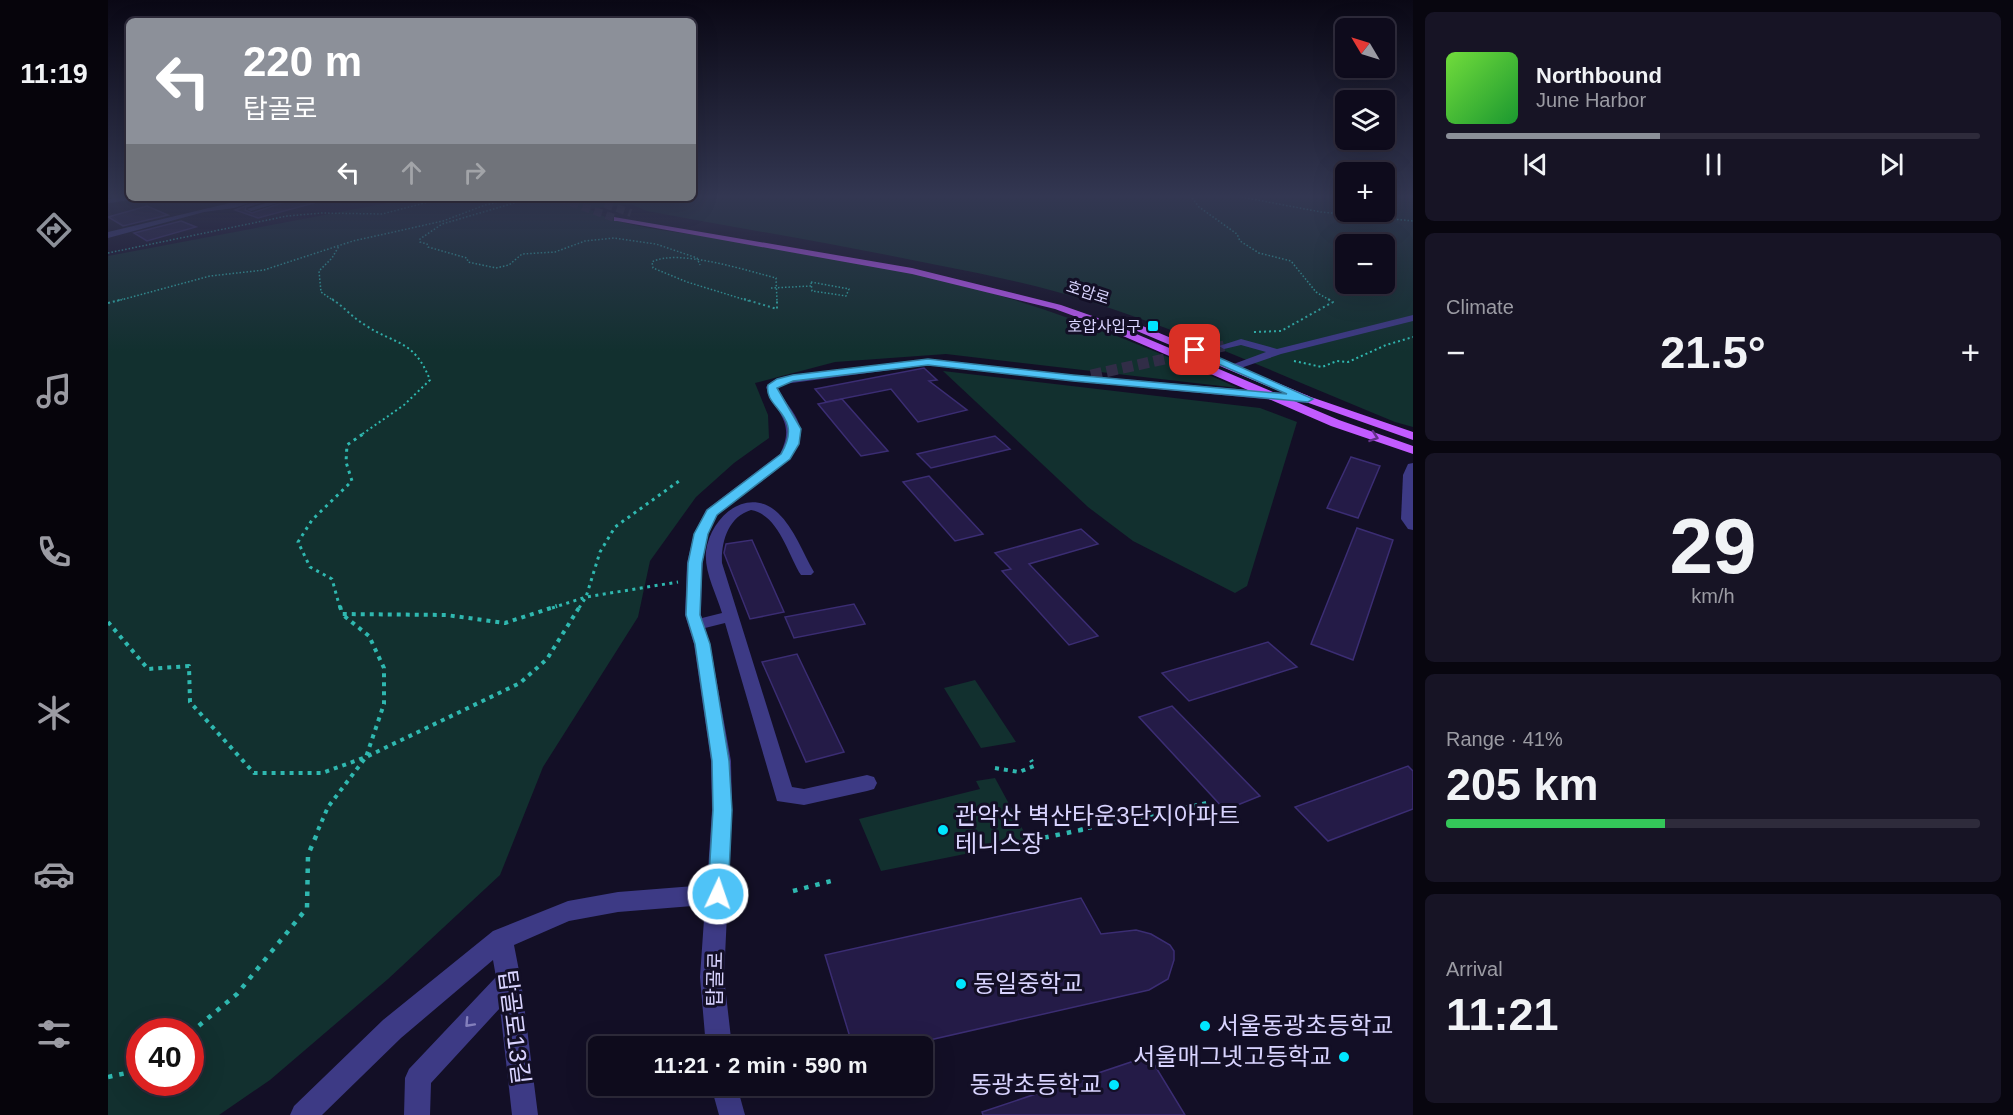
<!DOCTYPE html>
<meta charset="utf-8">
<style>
:root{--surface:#0e0b1c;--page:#171425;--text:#f1f3f6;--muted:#9b9ba3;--line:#2e2b3b;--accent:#8c9099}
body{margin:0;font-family:Arial,"Noto Sans KR",sans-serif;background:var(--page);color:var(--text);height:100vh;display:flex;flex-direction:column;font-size:22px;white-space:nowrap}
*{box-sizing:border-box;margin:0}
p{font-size:20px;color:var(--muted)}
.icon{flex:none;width:33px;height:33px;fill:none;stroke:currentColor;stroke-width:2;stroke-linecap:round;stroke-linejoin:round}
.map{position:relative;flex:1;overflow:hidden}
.details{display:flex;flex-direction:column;gap:12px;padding:12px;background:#08060f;width:600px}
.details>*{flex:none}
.guide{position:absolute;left:18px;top:18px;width:570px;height:183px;border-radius:9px;box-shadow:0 6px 24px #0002,0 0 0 2px var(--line);background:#8c9099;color:#fff;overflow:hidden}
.needle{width:39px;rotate:308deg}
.tools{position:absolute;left:1227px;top:18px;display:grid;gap:12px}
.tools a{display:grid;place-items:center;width:60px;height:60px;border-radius:9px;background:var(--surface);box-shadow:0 6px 24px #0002,0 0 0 2px var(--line);font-size:30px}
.speed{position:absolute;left:18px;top:1018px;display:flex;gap:12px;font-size:30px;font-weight:700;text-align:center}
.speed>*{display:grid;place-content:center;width:78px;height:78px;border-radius:50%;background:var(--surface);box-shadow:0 6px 24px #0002,0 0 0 2px var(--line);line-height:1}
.speed .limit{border:9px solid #d22;background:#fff;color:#111}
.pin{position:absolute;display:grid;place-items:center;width:51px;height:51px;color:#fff;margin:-26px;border-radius:12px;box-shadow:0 3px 9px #0006}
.me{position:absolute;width:66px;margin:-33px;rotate:3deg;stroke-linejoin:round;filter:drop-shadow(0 0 4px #0008)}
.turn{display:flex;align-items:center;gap:21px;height:126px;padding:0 18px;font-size:27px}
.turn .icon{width:78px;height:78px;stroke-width:2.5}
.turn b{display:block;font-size:42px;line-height:51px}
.lanes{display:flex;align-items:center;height:57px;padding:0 18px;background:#0003;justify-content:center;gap:30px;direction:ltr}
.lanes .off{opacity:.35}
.big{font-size:45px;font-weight:700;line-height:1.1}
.details .widget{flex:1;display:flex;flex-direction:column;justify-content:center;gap:9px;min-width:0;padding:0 21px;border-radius:9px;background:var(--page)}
.details .dial{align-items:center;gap:0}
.dial b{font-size:78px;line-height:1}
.song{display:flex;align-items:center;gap:18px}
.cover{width:72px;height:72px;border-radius:9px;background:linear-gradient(135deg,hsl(100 70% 55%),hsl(130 70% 35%))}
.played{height:6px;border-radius:3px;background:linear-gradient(90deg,var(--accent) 40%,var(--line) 40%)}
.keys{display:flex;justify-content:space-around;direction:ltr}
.heat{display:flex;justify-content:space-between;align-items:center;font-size:33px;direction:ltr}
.charge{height:9px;border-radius:4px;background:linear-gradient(90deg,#34c759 41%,var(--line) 0)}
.trip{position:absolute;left:480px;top:1036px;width:345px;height:60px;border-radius:9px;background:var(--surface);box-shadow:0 6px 24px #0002,0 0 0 2px var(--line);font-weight:700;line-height:60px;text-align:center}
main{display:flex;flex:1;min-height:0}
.tab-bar{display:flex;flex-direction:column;width:108px;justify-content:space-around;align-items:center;background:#06040b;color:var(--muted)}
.tab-bar .icon{width:42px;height:42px}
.tab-bar .current{color:var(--accent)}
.tab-bar b{font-size:27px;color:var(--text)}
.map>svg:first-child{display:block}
</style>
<main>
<nav class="tab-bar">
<b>11:19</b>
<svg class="icon current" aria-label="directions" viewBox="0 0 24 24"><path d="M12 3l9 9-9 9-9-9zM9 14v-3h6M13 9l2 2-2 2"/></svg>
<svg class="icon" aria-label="music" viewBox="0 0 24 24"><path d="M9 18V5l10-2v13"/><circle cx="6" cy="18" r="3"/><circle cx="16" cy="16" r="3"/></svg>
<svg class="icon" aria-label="phone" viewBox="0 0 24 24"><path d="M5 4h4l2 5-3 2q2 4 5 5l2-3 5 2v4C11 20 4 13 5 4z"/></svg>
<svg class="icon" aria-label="climate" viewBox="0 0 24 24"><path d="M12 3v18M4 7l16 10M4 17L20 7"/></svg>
<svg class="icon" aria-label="car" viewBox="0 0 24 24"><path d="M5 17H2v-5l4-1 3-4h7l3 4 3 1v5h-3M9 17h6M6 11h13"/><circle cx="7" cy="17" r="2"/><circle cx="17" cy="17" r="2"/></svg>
<svg class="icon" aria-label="filters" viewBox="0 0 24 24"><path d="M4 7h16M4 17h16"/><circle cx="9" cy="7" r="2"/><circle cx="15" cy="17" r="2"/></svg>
</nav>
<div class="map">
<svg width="1305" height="1115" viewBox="0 0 1305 1115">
<rect width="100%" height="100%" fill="#130f26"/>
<g fill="#12302f" fill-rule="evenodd">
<path d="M 585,195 L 1237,195 L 1238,212 L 1276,212 L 1277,195 L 1305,195 L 1305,427 L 1287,422 C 1186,381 1087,335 983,302 C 933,286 881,275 829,265 C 733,245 635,229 539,211 L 522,204 L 482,209 C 508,228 588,234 623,240 C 700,252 778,266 854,285 C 950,310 1041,347 1130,388 L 838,354 L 727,362 L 647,383 L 660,415 L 661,438 L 626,463 L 588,497 L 542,561 L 530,617 L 435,767 L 392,875 L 280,979 L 162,1080 L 111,1115 L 0,1115 L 0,256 L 306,198 L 585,198 ZM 1238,244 L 1276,244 L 1276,284 L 1238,284 ZM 32,1032 L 82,1032 L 82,1083 L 32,1083 Z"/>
<polygon points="835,371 1152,408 1189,422 1139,586 1127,593 1025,541 980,507"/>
<polygon points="867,680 908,742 873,748 836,688"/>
<polygon points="887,778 921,841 773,871 751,819 872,789 868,781"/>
</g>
<g fill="#241b47" stroke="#3b2d73" stroke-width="1.5">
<polygon points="158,198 166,198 138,207 137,210 144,213 189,198 206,198 206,203 150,218 127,210"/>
<polygon points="39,206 60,215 15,226 0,217"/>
<polygon points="73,221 88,227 39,241 26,233"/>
<polygon points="816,368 829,380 821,381 859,410 810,422 783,389 718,402 707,389"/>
<polygon points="734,399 780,451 753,456 710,404"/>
<polygon points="887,436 902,449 823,468 809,454"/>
<polygon points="1243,457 1272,466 1250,518 1219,508"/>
<polygon points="821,476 875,534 847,541 795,482"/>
<polygon points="1249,528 1285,540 1245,660 1203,644"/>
<polygon points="973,529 990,544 921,564 990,636 961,645 894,571 903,569 887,553"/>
<polygon points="644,540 676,612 642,619 616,553 618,544"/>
<polygon points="746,604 757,624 686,638 677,617"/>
<polygon points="1160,642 1189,667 1081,701 1054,673"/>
<polygon points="689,654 736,752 698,762 654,662"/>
<polygon points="1064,706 1152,796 1117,810 1031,717"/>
<polygon points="1300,766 1305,771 1305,809 1220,841 1187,807"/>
<polygon points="973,898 993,934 1028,930 1043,934 1062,945 1066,951 1066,960 1060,979 1041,990 791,1047 745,1047 717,955"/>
<polygon points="1041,1056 1077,1115 875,1115 874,1112"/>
</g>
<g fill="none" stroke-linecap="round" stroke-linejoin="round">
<polyline stroke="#312d47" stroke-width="11" stroke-dasharray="11 5" stroke-linecap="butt" points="983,375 1116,346"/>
<g stroke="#312d47" stroke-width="8" stroke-dasharray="8 4.5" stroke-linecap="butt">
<polyline points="451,198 509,219"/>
<polyline points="497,204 523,213"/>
</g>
<g stroke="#2fb8b0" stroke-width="1.5" stroke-dasharray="1.5 2" stroke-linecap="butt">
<polyline points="1082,195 1091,207 1129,234 1132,241 1151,253 1183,261 1208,292 1223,301"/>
<polyline points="1123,195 1213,212 1305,221"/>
<polyline points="406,199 413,201 334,224 312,239 312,242 319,244 320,247 359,258 360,262 388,268 401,265 414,254 447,252 477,241 506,238 548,244 589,258 592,265"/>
<polyline points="0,253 179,216 214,213 274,214 336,198"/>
<polygon points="703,282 741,289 738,296 704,291"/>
<polyline points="663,288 703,286"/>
<polyline points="9,301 102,276 156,270 245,241 335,221 377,205 406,199"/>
<polyline points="226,301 213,292 211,271 224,258 231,246"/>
<path d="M 641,301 L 579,282 L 545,268 L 544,262 C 569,248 640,271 668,278 L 669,301"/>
</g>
<g stroke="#2fb8b0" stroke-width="2" stroke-dasharray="2 3" stroke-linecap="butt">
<path d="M 224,299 C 236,307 245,318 257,325 C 287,345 306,339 322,380 L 296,405 L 253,435"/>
<polyline points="636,299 669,309 669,299"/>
<polyline points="0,303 15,299"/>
<polyline points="1146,332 1173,331 1225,302 1220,299"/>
<polyline points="1186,361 1214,367 1229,361 1240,362 1278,345 1305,337"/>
</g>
<g stroke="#2fb8b0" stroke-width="3" stroke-dasharray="3 4.5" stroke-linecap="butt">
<polyline points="232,608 224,579 202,567 190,542 204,520 244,481 238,462 239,445 255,434"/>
<polyline points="444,608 478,597 492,552 507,527 571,481"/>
<polyline points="471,608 478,597 570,582"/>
</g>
<g stroke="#2fb8b0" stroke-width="4" stroke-dasharray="4 5" stroke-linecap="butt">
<polyline points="232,606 234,614 338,615 397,623 449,606"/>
<polyline points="0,622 40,669 81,666 82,702 146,773 214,773 258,757 276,704 276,668 261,636 235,615"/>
<polyline points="887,768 911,772 926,766 923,760"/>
<polyline points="210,830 220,807 258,757 412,683 439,659 472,606"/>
<polyline points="971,830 1103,802"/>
</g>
<g stroke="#2fb8b0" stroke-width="4.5" stroke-dasharray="4.5 7" stroke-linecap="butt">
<polyline points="925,840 978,829"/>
<polyline points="685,891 723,881"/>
<polyline points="82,1033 129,994 199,908 200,855 211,829"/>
<polyline points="0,1077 32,1070"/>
</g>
<g fill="#3d3a85" fill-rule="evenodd">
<polygon points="21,196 21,198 25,198 24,200 0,203 0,199"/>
<polygon points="143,198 156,198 126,208 96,212 0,238 0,232"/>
<polygon points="174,198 187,198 143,211 139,209"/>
<polygon points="1305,315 1305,321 1173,354 1127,370 1121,367 1123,365 1158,352 1133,345 1116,349 1111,346 1133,339 1169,349"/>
<path d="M 820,359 L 965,375 L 1199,395 L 1205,399 L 1199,403 L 965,381 L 820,365 L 676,384 L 670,388 C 675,401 687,411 691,424 C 704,464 628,490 609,516 C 591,539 594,586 593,615 L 594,618 L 614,613 C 608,593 596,572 598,551 C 603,516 640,485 670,513 C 686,528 695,553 706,572 L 703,575 L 693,575 C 680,555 671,515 643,510 C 620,517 613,542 614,563 L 684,787 L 696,789 L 759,775 L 766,777 L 769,783 L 766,789 L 759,791 L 696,805 L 669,801 L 617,623 L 597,628 L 602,644 L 623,761 L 624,810 L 616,977 L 624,1047 L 598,1047 L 592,977 L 597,905 L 510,912 L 461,921 L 406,945 L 413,981 L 430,1115 L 404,1115 L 392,1008 L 323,1083 L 322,1115 L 296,1115 L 297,1078 L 301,1069 L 388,977 L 385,960 L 293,1038 L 214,1115 L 182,1115 L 186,1106 L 275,1020 L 385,931 L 460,901 L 510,892 L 599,885 L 604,810 L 603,761 L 586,644 L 577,615 L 579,563 L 586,534 L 598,510 L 672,454 C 688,422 669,415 658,387 C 666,378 674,377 685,375 Z"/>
<polygon points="1305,463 1305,530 1300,529 1293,519 1295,475 1300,464"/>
<polygon points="603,1086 629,1086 637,1115 611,1115"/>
</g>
<g fill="#c25bff" fill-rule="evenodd">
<polygon points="506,217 804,268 953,305 993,319 1231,420 1305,446 1305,454 1223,426 985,323 947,309 804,274 509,221 506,221"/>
<polygon points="1010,319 1018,319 1203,397 1305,432 1305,440 1195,401 1010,323"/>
</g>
</g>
<defs><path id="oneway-chevron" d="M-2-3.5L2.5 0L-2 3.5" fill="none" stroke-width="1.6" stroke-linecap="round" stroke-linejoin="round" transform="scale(1.5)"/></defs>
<use stroke="#623188" href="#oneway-chevron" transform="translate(1266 437) rotate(19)"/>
<use stroke="#837fbc" href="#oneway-chevron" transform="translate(361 1023) rotate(133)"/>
<linearGradient id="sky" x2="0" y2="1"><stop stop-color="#0a0815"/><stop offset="0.56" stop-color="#333752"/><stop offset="1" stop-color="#333752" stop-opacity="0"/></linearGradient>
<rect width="1305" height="351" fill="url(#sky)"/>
<path fill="#4fc3f7" stroke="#337fa1" stroke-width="1.5" d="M 1087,347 L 1205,399 L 1200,402 L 965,381 L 820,365 L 685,381 L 669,388 L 693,429 L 691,444 L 682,459 L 609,515 L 600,534 L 594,563 L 592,615 L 602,644 L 621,761 L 624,810 L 620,894 L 617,900 L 610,903 L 603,900 L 600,894 L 605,810 L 604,761 L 587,644 L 578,615 L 580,563 L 586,534 L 599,510 L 673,454 C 697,414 655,409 660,385 L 669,379 L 685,375 L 820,359 L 965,375 L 1179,394 L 1083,352 L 1083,348 Z"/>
<g fill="#00e5ff" stroke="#130f26" stroke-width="2">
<rect x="1039" y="320" width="12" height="12" rx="3"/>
<circle cx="835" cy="830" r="6"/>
<circle cx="853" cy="984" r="6"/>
<circle cx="1097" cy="1026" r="6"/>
<circle cx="1236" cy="1057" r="6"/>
<circle cx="1006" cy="1085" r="6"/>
</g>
<g text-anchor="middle" stroke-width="6" stroke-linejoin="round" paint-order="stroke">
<g font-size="16" fill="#d9d4ff" stroke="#130f26">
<text transform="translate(980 292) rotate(18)" y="6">호암로</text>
</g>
<g font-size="16" fill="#d9d4ff" stroke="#130f26" text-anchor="end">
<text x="1033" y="332">호압사입구</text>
</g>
<g font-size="20" fill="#d9d4ff" stroke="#130f26">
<text transform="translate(607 979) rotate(-89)" y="7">탑골로</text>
</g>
<g font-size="24" fill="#d9d4ff" stroke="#130f26" text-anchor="start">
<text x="847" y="824">관악산 벽산타운3단지아파트<tspan x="847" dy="28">테니스장</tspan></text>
<text x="865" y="992">동일중학교</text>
<text x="1109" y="1034">서울동광초등학교</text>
<text x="1224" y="1065" text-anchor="end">서울매그넷고등학교</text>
<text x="994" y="1093" text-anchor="end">동광초등학교</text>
</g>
<g font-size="24" fill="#d9d4ff" stroke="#130f26">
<text transform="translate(406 1027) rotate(83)" y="8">탑골로13길</text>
</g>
</g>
</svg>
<div class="tools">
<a><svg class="needle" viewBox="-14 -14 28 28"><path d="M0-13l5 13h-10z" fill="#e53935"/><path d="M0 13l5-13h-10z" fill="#9b9ba3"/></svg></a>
<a><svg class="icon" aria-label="layers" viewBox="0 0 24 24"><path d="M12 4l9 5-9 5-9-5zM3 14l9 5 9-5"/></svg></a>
<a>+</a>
<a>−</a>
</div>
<div class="speed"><div class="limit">40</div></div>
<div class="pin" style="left:1087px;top:350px;background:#d93025"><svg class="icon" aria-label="arrive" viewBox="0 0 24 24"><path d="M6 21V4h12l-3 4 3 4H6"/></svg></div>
<svg class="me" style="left:610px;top:894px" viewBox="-20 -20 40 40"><circle r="17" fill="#4fc3f7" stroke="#fff" stroke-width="3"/><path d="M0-11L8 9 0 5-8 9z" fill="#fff"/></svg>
<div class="trip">11:21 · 2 min · 590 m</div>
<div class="guide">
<div class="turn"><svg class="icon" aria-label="left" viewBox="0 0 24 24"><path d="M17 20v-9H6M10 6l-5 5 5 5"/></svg><div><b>220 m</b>탑골로</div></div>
<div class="lanes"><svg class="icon" aria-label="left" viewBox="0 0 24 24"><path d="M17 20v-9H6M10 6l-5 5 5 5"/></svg><svg class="icon off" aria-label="ahead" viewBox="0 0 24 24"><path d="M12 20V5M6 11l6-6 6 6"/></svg><svg class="icon off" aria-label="right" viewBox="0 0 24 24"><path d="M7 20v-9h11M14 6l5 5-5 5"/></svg></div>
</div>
</div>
<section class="details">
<div class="widget">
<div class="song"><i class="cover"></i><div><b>Northbound</b><p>June Harbor</p></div></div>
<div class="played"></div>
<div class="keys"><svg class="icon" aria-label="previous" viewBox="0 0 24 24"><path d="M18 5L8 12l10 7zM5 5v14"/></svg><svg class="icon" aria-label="pause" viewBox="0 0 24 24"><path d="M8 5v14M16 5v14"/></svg><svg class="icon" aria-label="next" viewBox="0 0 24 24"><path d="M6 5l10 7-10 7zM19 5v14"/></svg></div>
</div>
<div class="widget"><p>Climate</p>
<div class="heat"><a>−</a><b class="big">21.5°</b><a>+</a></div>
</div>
<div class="widget dial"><b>29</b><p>km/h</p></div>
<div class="widget"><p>Range · 41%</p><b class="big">205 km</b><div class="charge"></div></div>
<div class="widget"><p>Arrival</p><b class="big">11:21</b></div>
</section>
</main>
